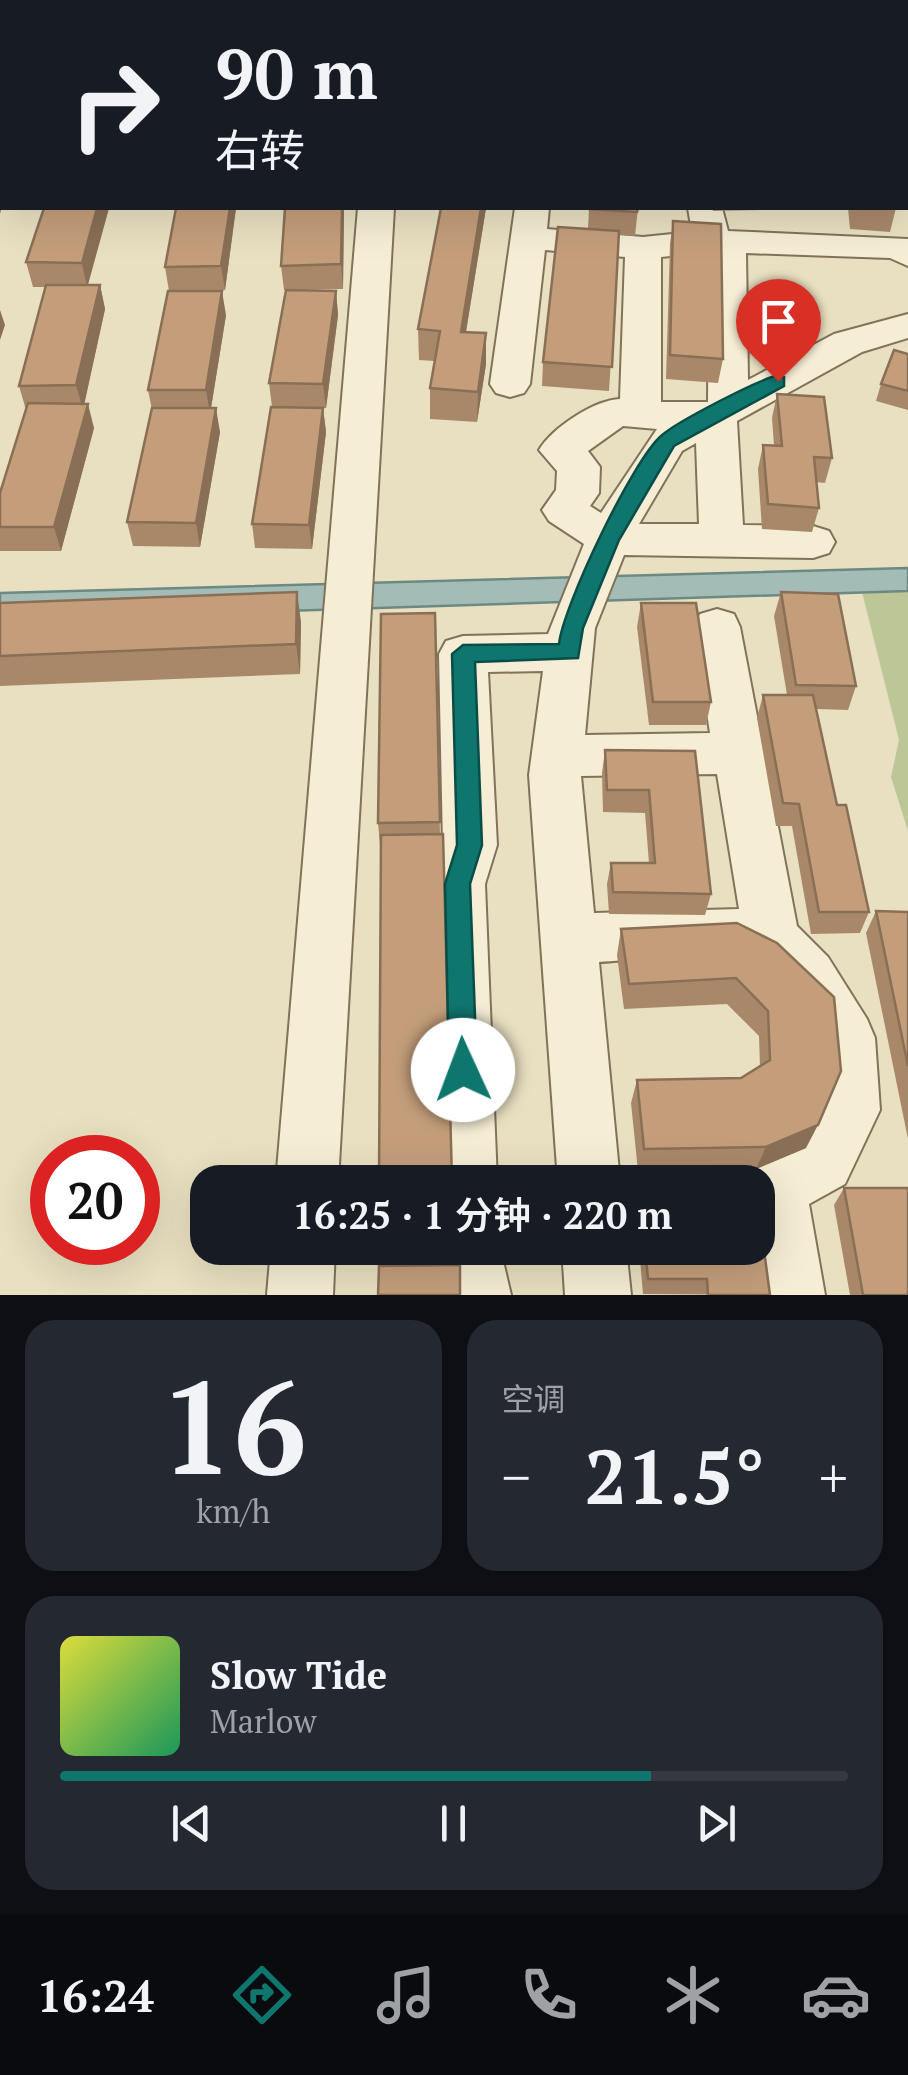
<!DOCTYPE html>
<html lang="zh">
<meta charset="utf-8">
<style>
:root{--surface:#171b24;--page:#242831;--text:#f1f3f6;--muted:#9ea1a6;--line:#363941;--accent:#0f766e}
body{margin:0;font-family:"PT Serif","Noto Sans SC",serif;background:var(--page);color:var(--text);height:100vh;display:flex;flex-direction:column;font-size:38px;white-space:nowrap}
*{box-sizing:border-box;margin:0}
p{font-size:32px;color:var(--muted)}
.icon{flex:none;width:55px;height:55px;fill:none;stroke:currentColor;stroke-width:2;stroke-linecap:round;stroke-linejoin:round}
.map{position:relative;height:1295px;overflow:hidden}
.sheet{display:flex;flex-direction:column;gap:25px;padding:25px;background:#0d0f14;flex:1}
.sheet>*{flex:none}
.banner{position:absolute;left:0px;top:0px;width:910px;height:210px;box-shadow:0 10px 40px #0002;background:#171b24;color:var(--text);overflow:hidden}
.speed{position:absolute;left:30px;top:1135px;display:flex;gap:20px;font-size:50px;font-weight:700;text-align:center}
.speed>*{display:grid;place-content:center;width:130px;height:130px;border-radius:50%;background:var(--surface);box-shadow:0 10px 40px #0002;line-height:1}
.speed .limit{border:15px solid #d22;background:#fff;color:#111}
.pin{position:absolute;display:grid;place-items:center;width:85px;height:85px;color:#fff;margin:-102px -42px;border-radius:50% 50% 50% 0;rotate:-45deg;box-shadow:0 0 10px #0007}
.pin .icon{rotate:45deg}
.me{position:absolute;width:110px;margin:-55px;rotate:358deg;stroke-linejoin:round;filter:drop-shadow(0 0 8px #0008)}
.turn{display:flex;align-items:center;gap:35px;height:210px;padding:0 50px;font-size:45px}
.turn .icon{width:130px;height:130px;stroke-width:2.5}
.turn b{display:block;font-size:70px;line-height:85px}
.big{font-size:75px;font-weight:600;line-height:1.1}
.sheet .widget{flex:1;display:flex;flex-direction:column;justify-content:center;gap:15px;min-width:0;padding:0 35px;border-radius:30px;background:var(--page)}
.sheet .dial{align-items:center;gap:0}
.dial b{font-size:130px;line-height:1}
.song{display:flex;align-items:center;gap:30px}
.cover{width:120px;height:120px;border-radius:15px;background:linear-gradient(135deg,hsl(60 70% 55%),hsl(150 70% 35%))}
.played{height:10px;border-radius:5px;background:linear-gradient(90deg,var(--accent) 75%,var(--line) 75%)}
.keys{display:flex;justify-content:space-around;direction:ltr}
.heat{display:flex;justify-content:space-between;align-items:center;font-size:55px;direction:ltr}
.sheet .tiles{flex:1;display:grid;gap:25px;grid-template-columns:1fr 1fr}
.widget:last-child{grid-column:span 2}
.trip{position:absolute;left:190px;top:1165px;width:585px;height:100px;border-radius:30px;background:var(--surface);box-shadow:0 10px 40px #0002;font-weight:600;line-height:100px;text-align:center}
.menu{display:flex;height:160px;justify-content:space-around;align-items:center;background:#090b0e;color:var(--muted)}
.menu .icon{width:70px;height:70px}
.menu .selected{color:var(--accent)}
.menu b{font-size:45px;color:var(--text)}
.map>svg:first-child{display:block}
</style>
<div class="map">
<svg width="908" height="1295" viewBox="0 0 908 1295">
<rect width="100%" height="100%" fill="#e9e0c1"/>
<polygon fill="#bdc697" points="908,586 908,831 891,777 899,740 861,588"/>
<polygon fill="#a3bcb6" stroke="#6c8983" stroke-width="2.5" points="908,568 908,591 0,620 0,593"/>
<g fill="none" stroke-linecap="round" stroke-linejoin="round">
<g stroke="#81725b" stroke-width="4">
<g id="minor">
<rect x="0" y="151" width="2" height="20"/>
<polygon points="358,208 394,208 338,1182 276,1182"/>
<path d="M 515,208 L 549,208 L 547,229 L 643,237 L 692,232 L 688,208 L 722,208 L 728,231 L 908,239 L 908,266 L 890,258 L 746,253 L 748,380 L 834,334 L 908,314 L 908,338 L 862,352 L 737,421 L 743,525 L 813,526 L 829,531 L 835,542 L 829,553 L 813,558 L 624,555 L 595,628 L 585,735 L 710,733 L 694,627 L 700,614 L 717,609 L 734,614 L 740,627 L 797,926 L 828,957 L 867,1019 L 875,1038 L 880,1110 L 845,1184 L 809,1204 L 825,1295 L 759,1295 L 752,1248 L 758,1248 L 758,1182 L 729,1182 L 736,1167 C 756,1158 783,1156 800,1141 C 845,1101 810,1016 776,981 C 769,974 762,963 753,961 C 713,947 642,960 599,962 L 620,1182 L 558,1182 L 529,775 L 543,671 L 488,672 L 497,845 L 485,884 L 497,1182 L 435,1182 L 431,884 L 443,845 L 439,654 L 446,641 L 463,636 L 548,634 L 584,544 L 549,521 L 542,510 L 556,490 L 557,471 L 539,450 C 552,428 594,400 620,399 L 625,257 L 545,250 L 530,384 L 524,393 L 510,397 L 496,393 L 490,384 ZM 709,252 L 708,402 L 661,402 L 661,257 ZM 623,426 L 657,429 L 601,513 L 590,506 L 599,493 L 600,467 L 588,451 ZM 696,443 L 699,524 L 639,524 L 682,451 ZM 717,774 L 739,909 L 594,913 L 581,776 Z"/>
<polygon points="271,1248 335,1248 333,1295 267,1295"/>
<polygon points="436,1248 500,1248 511,1295 445,1295"/>
<polygon points="562,1248 626,1248 631,1295 565,1295"/>
</g>
</g>
<use href="#minor" fill="#f5edd4" fill-rule="evenodd"/>
</g>
<g fill="#a9886a">
<polygon points="0,0 45,0 44,2 2,2 2,135 0,135"/>
<rect x="67" y="0" width="47" height="2"/>
<polygon points="142,0 192,0 193,2 142,2"/>
<polygon points="450,0 507,0 509,2 453,2"/>
<polygon points="773,0 828,0 829,2 774,2"/>
<polygon points="109,208 88,285 100,285 105,309 84,404 94,428 61,551 0,551 0,493 26,410 19,386 46,287 33,287 26,262"/>
<polygon points="176,208 236,208 225,290 169,291 165,267"/>
<polygon points="285,208 344,208 343,289 284,290 281,266"/>
<polygon points="486,208 466,332 486,333 486,364 477,422 430,419 430,388 435,361 419,360 418,329"/>
<polygon points="638,208 635,236 619,235 609,391 542,386 543,362 588,229 589,209"/>
<polygon points="712,208 762,208 761,210 713,211"/>
<polygon points="848,208 896,208 890,232 850,229"/>
<polygon points="673,221 723,359 718,383 666,379 670,244"/>
<polygon points="336,291 338,315 326,408 323,408 326,432 312,549 255,548 252,524 272,407 269,383"/>
<polygon points="226,315 211,408 220,432 200,547 133,546 127,522 152,410 148,390"/>
<polygon points="908,354 908,410 876,401 881,384"/>
<polygon points="777,394 832,458 825,483 816,482 819,508 812,532 762,529 758,469 763,445 774,446 772,418"/>
<polygon points="781,592 856,686 848,710 816,709 837,805 869,912 860,933 811,934 792,826 776,826 757,718 763,695 787,695 774,616"/>
<polygon points="0,603 301,622 300,674 0,686"/>
<polygon points="641,603 711,702 706,725 649,725 637,627"/>
<polygon points="435,613 440,834 380,845 378,823"/>
<polygon points="605,750 695,751 711,894 705,915 609,914 607,884 611,863 649,863 645,813 603,812 602,773"/>
<polygon points="876,911 908,912 908,1139 866,933"/>
<polygon points="621,929 777,943 806,1148 756,1169 638,1171 631,1103 637,1080 741,1078 760,1067 759,1036 727,1004 624,1009 617,955"/>
<polygon points="844,1188 908,1295 850,1295 834,1205"/>
<polygon points="380,1248 453,1248 453,1253 381,1255"/>
<polygon points="639,1248 758,1248 770,1295 643,1294"/>
</g>
<g fill="#896f56">
<polygon points="2,89 2,135 0,126 0,105"/>
<polygon points="2,162 2,206 0,214 0,170"/>
<polygon points="97,208 109,208 87,287 82,263"/>
<polygon points="230,208 236,208 225,290 221,266"/>
<polygon points="342,208 344,208 343,289 341,264"/>
<polygon points="481,208 486,208 461,362 461,332"/>
<polygon points="100,285 105,309 83,410 76,385"/>
<polygon points="222,291 226,315 210,414 206,390"/>
<polygon points="336,291 338,315 326,408 323,384"/>
<polygon points="0,310 5,325 0,340"/>
<polygon points="486,333 486,364 477,422 478,392"/>
<polygon points="88,404 94,428 61,551 54,527"/>
<polygon points="216,408 220,432 200,547 196,523"/>
<polygon points="323,408 326,432 312,549 309,525"/>
<polygon points="297,592 301,622 300,674 296,644"/>
<polygon points="818,1125 806,1148 756,1169 766,1147"/>
</g>
<g fill="#c49e7b" stroke="#896f56" stroke-width="2.5">
<polygon points="175,0 175,2 142,2"/>
<polygon points="226,0 276,0 277,2 227,2"/>
<polygon points="309,0 358,0 359,2 310,2"/>
<polygon points="386,0 435,0 437,2 388,2"/>
<polygon points="464,0 507,0 509,2 467,2"/>
<polygon points="534,0 579,0 580,2 535,2"/>
<polygon points="612,0 655,0 657,2 613,2"/>
<polygon points="692,0 733,0 734,2 693,2"/>
<polygon points="787,0 828,0 829,2 788,2"/>
<polygon points="858,0 899,0 901,2 859,2"/>
<rect x="0" y="4" width="2" height="63"/>
<polygon points="0,82 2,82 0,105"/>
<polygon points="44,208 97,208 82,263 26,262"/>
<polygon points="176,208 230,208 221,266 165,267"/>
<polygon points="285,208 342,208 341,264 281,266"/>
<polygon points="441,208 481,208 461,332 486,333 478,392 430,388 440,331 418,329"/>
<polygon points="589,208 638,208 637,212 589,209"/>
<polygon points="673,221 721,224 723,359 670,355"/>
<polygon points="558,227 619,231 612,367 543,362"/>
<polygon points="46,285 100,285 76,385 19,386"/>
<polygon points="286,290 336,291 323,384 269,383"/>
<polygon points="168,291 222,291 206,390 148,390"/>
<polygon points="894,350 908,354 908,391 881,384"/>
<polygon points="777,394 824,397 832,458 814,457 819,508 768,504 763,445 782,446"/>
<polygon points="28,403 88,404 54,527 0,527 0,493"/>
<polygon points="271,407 323,408 309,525 252,524"/>
<polygon points="152,408 216,408 196,523 127,522"/>
<polygon points="297,592 296,644 0,656 0,603"/>
<polygon points="781,592 838,594 856,686 796,685"/>
<polygon points="641,603 696,603 711,702 653,702"/>
<polygon points="435,613 440,822 378,823 381,614"/>
<polygon points="763,695 813,695 837,805 846,805 869,912 819,912 799,804 783,803"/>
<polygon points="605,750 695,751 711,894 613,892 611,863 655,863 649,790 607,790"/>
<polygon points="443,834 452,1182 379,1182 381,835"/>
<polygon points="876,911 908,912 908,1066"/>
<polygon points="737,923 777,943 834,997 841,1071 818,1125 766,1147 644,1149 637,1080 741,1078 770,1060 768,1011 736,978 629,984 621,929"/>
<polygon points="844,1188 908,1188 908,1295 863,1295"/>
<polygon points="758,1220 760,1220 770,1295 708,1295 707,1279 648,1279 645,1248 758,1248"/>
<polygon points="460,1265 460,1295 378,1295 379,1266"/>
</g>
<path fill="#0f766e" stroke="#0a4d48" stroke-width="2.5" d="M 778,375 L 784,377 L 784,386 L 674,446 L 619,540 L 583,628 L 578,658 L 475,662 L 482,845 L 470,884 L 477,1070 L 473,1080 L 463,1084 L 453,1080 L 449,1070 L 445,884 L 457,845 L 452,654 L 463,645 L 559,644 C 563,606 633,460 661,436 C 676,422 756,381 778,375 Z"/>
</svg>
<div class="speed"><div class="limit">20</div></div>
<div class="pin" style="left:778px;top:381px;background:#d93025"><svg class="icon" aria-label="arrive" viewBox="0 0 24 24"><path d="M6 21V4h12l-3 4 3 4H6"/></svg></div>
<svg class="me" style="left:463px;top:1070px" viewBox="-20 -20 40 40"><circle r="19" fill="#fff"/><path d="M0-13L10 11 0 6-10 11z" fill="#0f766e"/></svg>
<div class="trip">16:25 · 1 分钟 · 220 m</div>
<div class="banner">
<div class="turn"><svg class="icon" aria-label="right" viewBox="0 0 24 24"><path d="M7 20v-9h11M14 6l5 5-5 5"/></svg><div><b>90 m</b>右转</div></div>
</div>
</div>
<section class="sheet">
<div class="tiles">
<div class="widget dial"><b>16</b><p>km/h</p></div>
<div class="widget"><p>空调</p>
<div class="heat"><a>−</a><b class="big">21.5°</b><a>+</a></div>
</div>
<div class="widget">
<div class="song"><i class="cover"></i><div><b>Slow Tide</b><p>Marlow</p></div></div>
<div class="played"></div>
<div class="keys"><svg class="icon" aria-label="previous" viewBox="0 0 24 24"><path d="M18 5L8 12l10 7zM5 5v14"/></svg><svg class="icon" aria-label="pause" viewBox="0 0 24 24"><path d="M8 5v14M16 5v14"/></svg><svg class="icon" aria-label="next" viewBox="0 0 24 24"><path d="M6 5l10 7-10 7zM19 5v14"/></svg></div>
</div>
</div>
</section>
<nav class="menu">
<b>16:24</b>
<svg class="icon selected" aria-label="directions" viewBox="0 0 24 24"><path d="M12 3l9 9-9 9-9-9zM9 14v-3h6M13 9l2 2-2 2"/></svg>
<svg class="icon" aria-label="music" viewBox="0 0 24 24"><path d="M9 18V5l10-2v13"/><circle cx="6" cy="18" r="3"/><circle cx="16" cy="16" r="3"/></svg>
<svg class="icon" aria-label="phone" viewBox="0 0 24 24"><path d="M5 4h4l2 5-3 2q2 4 5 5l2-3 5 2v4C11 20 4 13 5 4z"/></svg>
<svg class="icon" aria-label="climate" viewBox="0 0 24 24"><path d="M12 3v18M4 7l16 10M4 17L20 7"/></svg>
<svg class="icon" aria-label="car" viewBox="0 0 24 24"><path d="M5 17H2v-5l4-1 3-4h7l3 4 3 1v5h-3M9 17h6M6 11h13"/><circle cx="7" cy="17" r="2"/><circle cx="17" cy="17" r="2"/></svg>
</nav>
